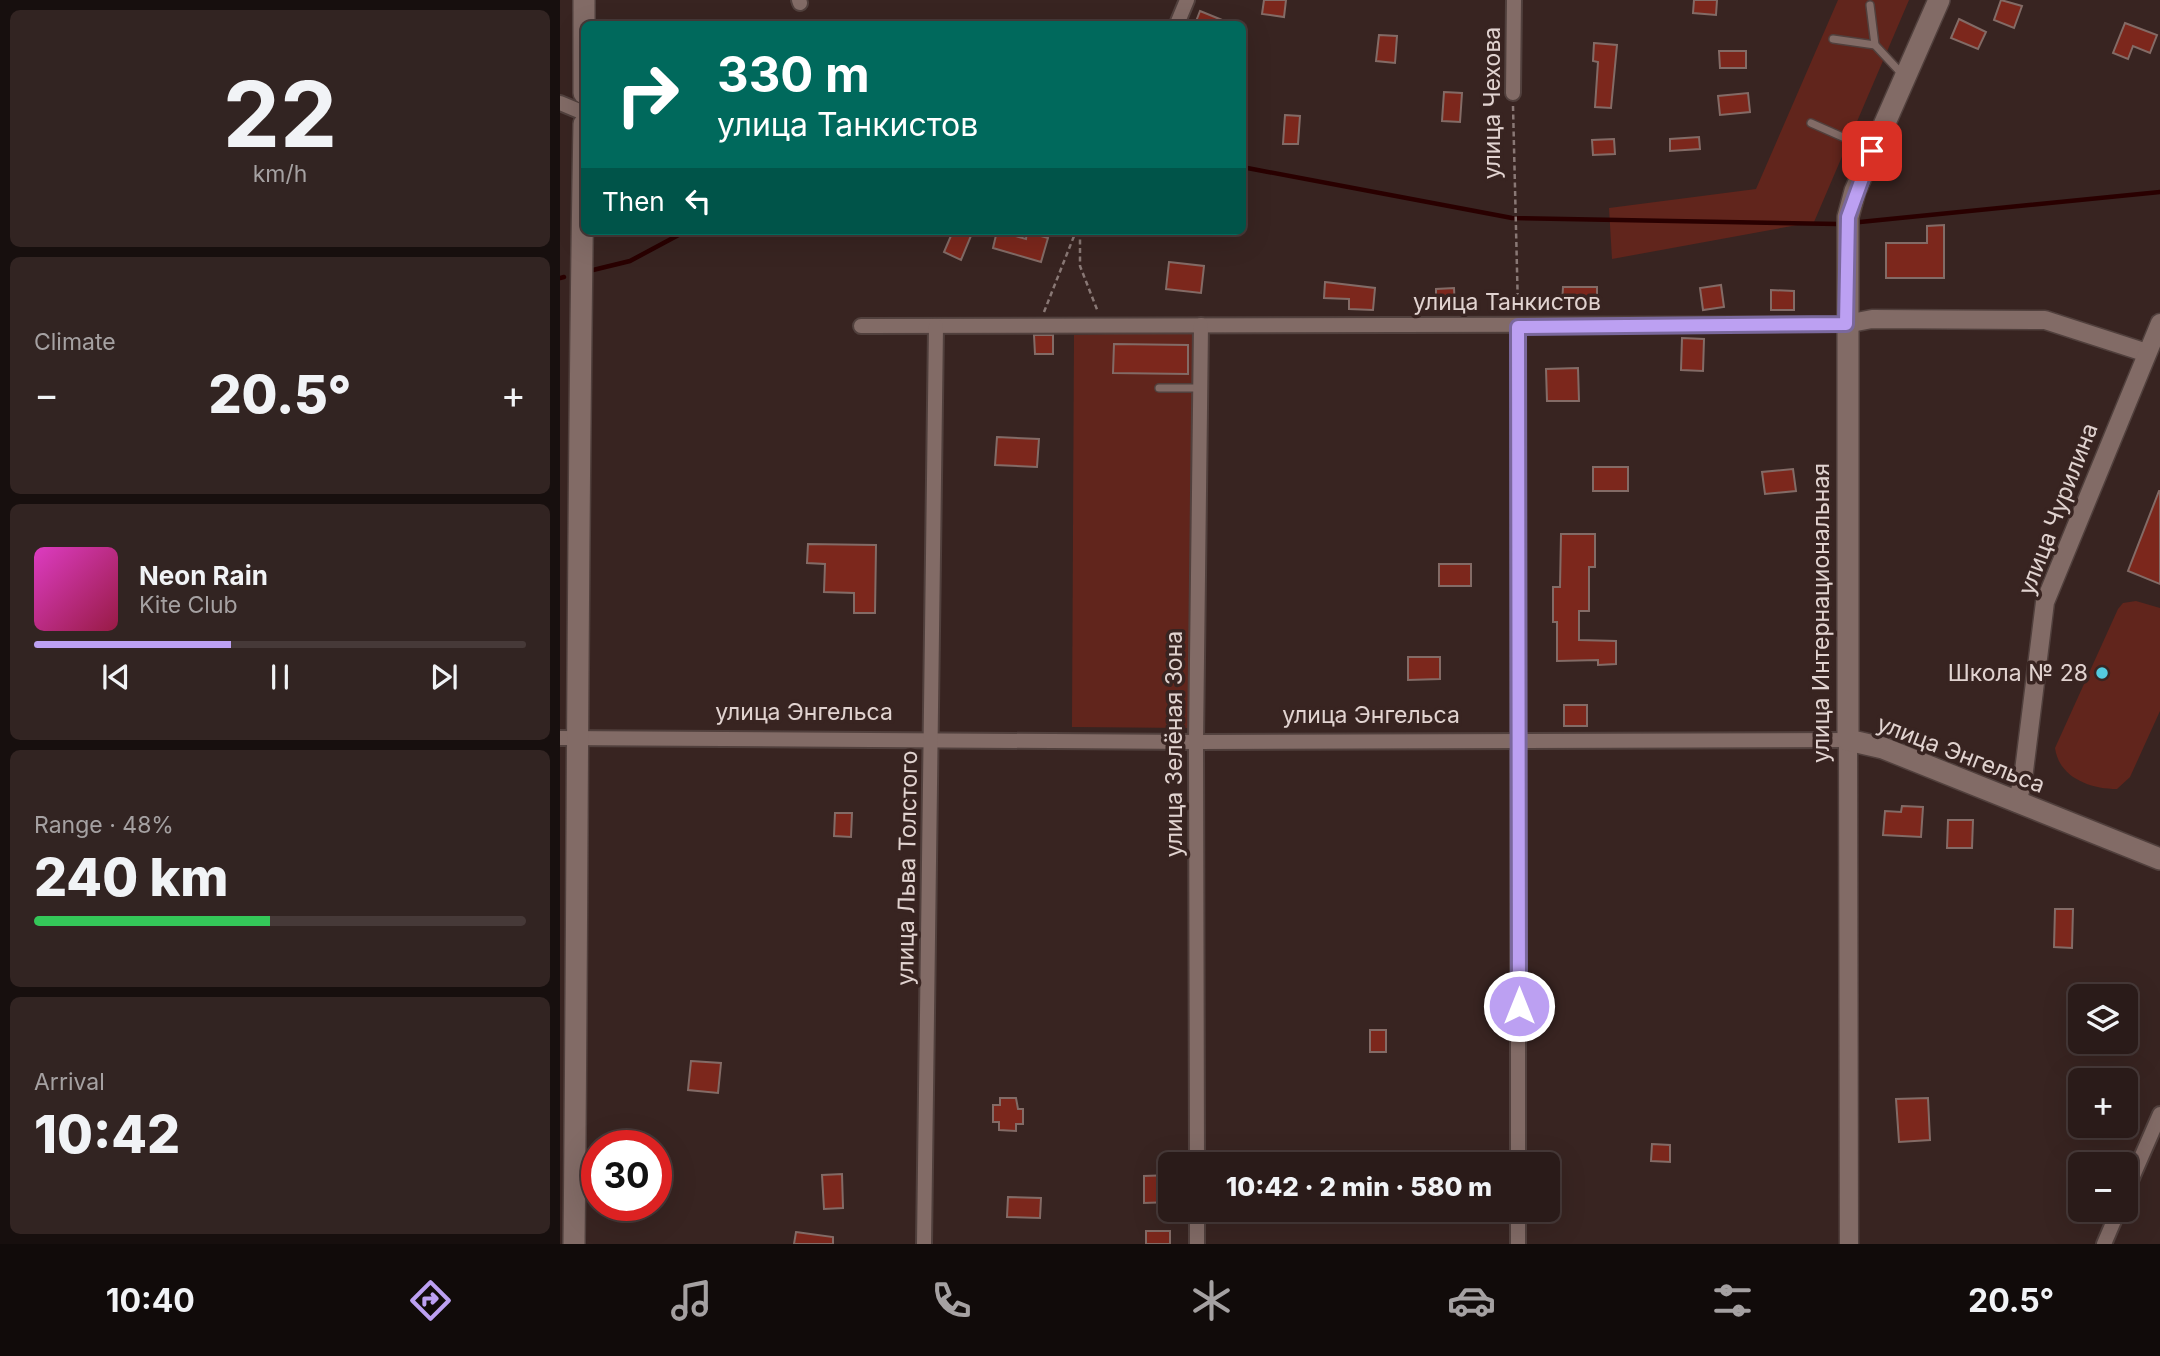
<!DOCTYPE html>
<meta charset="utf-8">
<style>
:root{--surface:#2a1b19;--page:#322422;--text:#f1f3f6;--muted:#a5a1a2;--line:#463938;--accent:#bca0f2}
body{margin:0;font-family:Inter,sans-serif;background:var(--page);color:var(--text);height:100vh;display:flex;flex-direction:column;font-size:26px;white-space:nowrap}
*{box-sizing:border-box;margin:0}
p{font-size:23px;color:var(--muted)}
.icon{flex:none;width:38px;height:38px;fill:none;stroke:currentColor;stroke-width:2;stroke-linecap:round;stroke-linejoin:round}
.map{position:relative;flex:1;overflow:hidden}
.drawer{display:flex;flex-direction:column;gap:10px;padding:10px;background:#170f0e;width:560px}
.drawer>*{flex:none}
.hud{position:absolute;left:21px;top:21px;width:665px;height:214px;border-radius:10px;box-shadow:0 7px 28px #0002,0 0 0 2px var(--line);background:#00695c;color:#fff;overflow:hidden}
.buttons{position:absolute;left:1508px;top:984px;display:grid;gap:14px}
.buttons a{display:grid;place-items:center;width:70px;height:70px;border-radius:10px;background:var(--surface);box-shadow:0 7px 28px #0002,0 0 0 2px var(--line);font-size:35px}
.speed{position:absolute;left:21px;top:1130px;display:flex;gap:14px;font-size:35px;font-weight:700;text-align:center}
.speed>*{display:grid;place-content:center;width:91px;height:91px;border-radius:50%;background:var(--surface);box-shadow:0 7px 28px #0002,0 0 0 2px var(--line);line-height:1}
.speed .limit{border:10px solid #d22;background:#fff;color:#111}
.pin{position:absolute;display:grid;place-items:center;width:60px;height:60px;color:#fff;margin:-30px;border-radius:14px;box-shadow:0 4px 10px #0006}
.me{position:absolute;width:77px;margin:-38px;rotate:0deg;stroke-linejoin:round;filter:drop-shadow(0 0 5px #0008)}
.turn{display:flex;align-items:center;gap:24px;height:147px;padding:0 21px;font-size:32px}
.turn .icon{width:91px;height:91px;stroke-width:2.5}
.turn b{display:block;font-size:49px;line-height:60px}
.then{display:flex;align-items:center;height:66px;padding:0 21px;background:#0003;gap:14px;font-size:26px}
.big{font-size:52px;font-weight:800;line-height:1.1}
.drawer .widget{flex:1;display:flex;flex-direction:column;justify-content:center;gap:10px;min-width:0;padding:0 24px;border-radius:10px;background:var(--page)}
.drawer .dial{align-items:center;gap:0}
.dial b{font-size:91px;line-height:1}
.song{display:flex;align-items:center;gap:21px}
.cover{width:84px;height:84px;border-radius:10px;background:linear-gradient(135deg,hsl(310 70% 55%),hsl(340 70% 35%))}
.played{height:7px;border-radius:4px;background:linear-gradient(90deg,var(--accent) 40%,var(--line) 40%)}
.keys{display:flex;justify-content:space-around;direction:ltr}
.heat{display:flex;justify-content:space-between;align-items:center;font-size:38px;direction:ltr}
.charge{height:10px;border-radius:5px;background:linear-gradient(90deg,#34c759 48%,var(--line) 0)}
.trip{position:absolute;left:598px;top:1152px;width:402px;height:70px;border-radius:10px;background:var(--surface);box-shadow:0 7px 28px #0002,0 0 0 2px var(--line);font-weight:800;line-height:70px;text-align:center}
.tabs{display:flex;height:112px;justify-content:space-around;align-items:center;background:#110b0a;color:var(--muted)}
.tabs .icon{width:49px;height:49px}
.tabs .active{color:var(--accent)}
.tabs b{font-size:32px;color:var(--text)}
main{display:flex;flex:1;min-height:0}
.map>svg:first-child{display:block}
</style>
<main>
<section class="drawer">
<div class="widget dial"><b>22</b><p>km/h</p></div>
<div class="widget"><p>Climate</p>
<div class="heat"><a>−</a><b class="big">20.5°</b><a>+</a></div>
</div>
<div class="widget">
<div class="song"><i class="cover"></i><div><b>Neon Rain</b><p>Kite Club</p></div></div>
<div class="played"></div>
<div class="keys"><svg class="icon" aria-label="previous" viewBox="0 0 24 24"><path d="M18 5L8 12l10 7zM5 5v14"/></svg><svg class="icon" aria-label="pause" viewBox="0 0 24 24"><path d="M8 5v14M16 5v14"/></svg><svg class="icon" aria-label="next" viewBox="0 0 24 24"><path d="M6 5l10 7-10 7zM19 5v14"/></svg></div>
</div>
<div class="widget"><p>Range · 48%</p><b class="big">240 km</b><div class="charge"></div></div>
<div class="widget"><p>Arrival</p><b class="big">10:42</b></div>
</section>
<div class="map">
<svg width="1600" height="1244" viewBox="0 0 1600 1244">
<rect width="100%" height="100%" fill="#382421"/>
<g fill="#61251c">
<polygon points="1278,0 1349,0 1254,222 1052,259 1049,208 1196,189"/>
<polygon points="634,332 629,728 512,727 514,335"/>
<path d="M 1576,601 L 1600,608 L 1600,711 L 1570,777 L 1557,789 C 1529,789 1499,777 1495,748 L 1558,609 L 1563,603 Z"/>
</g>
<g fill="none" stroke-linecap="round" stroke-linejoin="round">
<g stroke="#290000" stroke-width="4.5">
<polyline points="682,167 952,218 1278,224"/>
<polyline points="1300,222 1600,192"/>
<polyline points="29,271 70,261 126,231"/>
<polyline points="0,278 4,277"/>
</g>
</g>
<g fill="#7c271c" stroke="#836b66" stroke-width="2">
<polygon points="704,0 726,0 724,17 702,14"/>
<polygon points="1134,0 1157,0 1156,15 1133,13"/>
<polygon points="1441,0 1462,6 1454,28 1434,20"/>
<polygon points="640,11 672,24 635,24"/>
<polygon points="1399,19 1426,32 1418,49 1391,38"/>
<polygon points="1565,23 1597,35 1590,53 1573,46 1568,59 1553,53"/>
<polygon points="819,35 837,36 835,63 816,61"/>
<polygon points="1034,43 1057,45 1051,108 1035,107 1038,62 1033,61"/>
<polygon points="1159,51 1186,51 1186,68 1160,68"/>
<polygon points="884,92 902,93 900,122 882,121"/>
<polygon points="1188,93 1190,112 1160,115 1158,96"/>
<polygon points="725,115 740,116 738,144 723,144"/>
<polygon points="1139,137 1140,149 1110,151 1110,139"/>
<polygon points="1054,139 1055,154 1033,155 1032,140"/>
<polygon points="1384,225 1384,278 1326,278 1326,243 1367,243 1367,226"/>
<polygon points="393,231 413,231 401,260 384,252"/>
<polygon points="437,231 466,239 467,232 488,238 481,262 433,248"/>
<polygon points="609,262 644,266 641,293 606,289"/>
<polygon points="765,282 815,288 813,310 789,309 789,299 764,298"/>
<polygon points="1161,285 1164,307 1143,310 1140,288"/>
<polygon points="1003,287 1037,287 1037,306 1002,305"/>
<polygon points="894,288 895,308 876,308 876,289"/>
<polygon points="1211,290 1234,291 1234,310 1211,310"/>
<polygon points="474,335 493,335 493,354 475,354"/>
<polygon points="1122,338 1144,339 1143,371 1121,370"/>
<polygon points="554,344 628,345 628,374 553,373"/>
<polygon points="1018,368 1019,401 987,401 986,369"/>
<polygon points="437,437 479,439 477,467 435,465"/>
<rect x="1033" y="467" width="35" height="24"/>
<polygon points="1233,469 1236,491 1205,494 1202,472"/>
<polygon points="1599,491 1600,491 1600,584 1568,571"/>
<polygon points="1001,534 1035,534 1035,567 1029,567 1029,611 1019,611 1019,640 1056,641 1056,664 1038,665 1038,660 997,661 997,622 993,622 993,587 1000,587"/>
<polygon points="248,544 316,545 315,613 294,613 294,593 264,592 265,564 247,563"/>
<rect x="879" y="564" width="32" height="22"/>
<polygon points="848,657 880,657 880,679 848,680"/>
<rect x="1004" y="705" width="23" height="21"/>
<polygon points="1342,806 1363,807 1361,837 1323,835 1325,811 1341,812"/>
<polygon points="275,813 292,813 291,837 274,836"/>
<polygon points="1388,820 1413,820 1412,848 1387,848"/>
<polygon points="1495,909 1513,909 1512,948 1494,947"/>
<rect x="810" y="1030" width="16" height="22"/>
<polygon points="131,1061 161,1063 158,1093 128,1090"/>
<polygon points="440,1098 456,1098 458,1109 463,1109 463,1124 456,1124 456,1131 439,1130 439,1122 433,1122 433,1105 440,1105"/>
<polygon points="1368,1098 1370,1140 1339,1142 1336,1099"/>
<polygon points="1092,1144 1110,1145 1110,1162 1091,1161"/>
<polygon points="282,1174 283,1208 264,1209 262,1175"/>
<polygon points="611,1175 611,1202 584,1203 584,1176"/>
<polygon points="448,1197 481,1198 480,1218 447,1217"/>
<rect x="586" y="1231" width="24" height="13"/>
<polygon points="236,1232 273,1237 273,1244 234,1244"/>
</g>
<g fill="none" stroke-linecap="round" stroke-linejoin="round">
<g stroke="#51403d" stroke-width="10">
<g id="service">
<polyline points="1310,5 1315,45"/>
<polyline points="1273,39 1315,45 1342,74"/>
<polyline points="1251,123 1312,150"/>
<polyline points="599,388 640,388"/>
</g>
</g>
<g stroke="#51403d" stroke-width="18">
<g id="minor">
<polyline points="239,0 240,3"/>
<polyline points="617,24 627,0"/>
<polyline points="953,93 954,0"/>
<polyline points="0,103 24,113"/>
<polyline points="301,326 1286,324"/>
<polyline points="0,738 636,742 1288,740"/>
<polyline points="637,1164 636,742 641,325"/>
<polyline points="958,1164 958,327"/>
<polyline points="1566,1192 1600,1114"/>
<polyline points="637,1209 637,1244"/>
<polyline points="364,1244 376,326"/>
<polyline points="958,1244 958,1209"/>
<polyline points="1544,1244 1559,1209"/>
</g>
</g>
<g stroke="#51403d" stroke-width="21">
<g id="tertiary">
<polyline points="1286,324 1312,319 1485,320 1587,353"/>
<polyline points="1288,740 1289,1244"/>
<polyline points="1457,803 1463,779 1485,602 1600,323"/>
</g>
</g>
<g stroke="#51403d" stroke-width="24">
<g id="secondary">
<polyline points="24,0 24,93"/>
<polyline points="1379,0 1295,191 1288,217 1288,740 1323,748 1600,859"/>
<path d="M 14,1244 C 18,871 17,497 24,124"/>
</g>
</g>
<g stroke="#897875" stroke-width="2.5" stroke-dasharray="5 3.5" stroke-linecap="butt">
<polyline points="953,106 958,310"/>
<polyline points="520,231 520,266 538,312"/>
<polyline points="484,312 516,231"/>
</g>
<use href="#service" stroke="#826b66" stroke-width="7"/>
<use href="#minor" stroke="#826b66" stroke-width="14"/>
<use href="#tertiary" stroke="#826b66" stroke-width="18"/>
<use href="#secondary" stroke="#826b66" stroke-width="21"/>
</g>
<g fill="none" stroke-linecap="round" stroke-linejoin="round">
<g stroke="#7a689d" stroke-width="18">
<polyline id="route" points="959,1006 958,327 1286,324 1288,217 1312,151"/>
</g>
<use href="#route" stroke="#bca0f2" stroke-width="12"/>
</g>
<circle fill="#54cade" stroke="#382421" stroke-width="2.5" cx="1542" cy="673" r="7"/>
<g text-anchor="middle" stroke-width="7" stroke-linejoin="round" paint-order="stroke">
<g font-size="23" fill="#e1d3d0" stroke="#382421">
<text transform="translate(932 103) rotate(-90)" y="8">улица Чехова</text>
<text x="947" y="310">улица Танкистов</text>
<text transform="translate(1498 509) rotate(-69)" y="8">улица Чурилина</text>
<text transform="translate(1261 613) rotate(-90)" y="8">улица Интернациональная</text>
<text x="244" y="720">улица Энгельса</text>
<text x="811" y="723">улица Энгельса</text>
<text transform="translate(614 744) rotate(-90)" y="8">улица Зелёная Зона</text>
<text transform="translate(1401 754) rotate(21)" y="8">улица Энгельса</text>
<text transform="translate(347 868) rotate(-89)" y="8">улица Льва Толстого</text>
</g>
<g font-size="23" fill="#e1d3d0" stroke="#382421" text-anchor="end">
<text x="1528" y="681">Школа № 28</text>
</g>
</g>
</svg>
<div class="buttons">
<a><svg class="icon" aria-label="layers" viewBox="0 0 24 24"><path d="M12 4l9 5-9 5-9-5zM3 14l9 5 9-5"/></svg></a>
<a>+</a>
<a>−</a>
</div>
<div class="speed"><div class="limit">30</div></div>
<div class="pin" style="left:1312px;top:151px;background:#d93025"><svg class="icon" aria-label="arrive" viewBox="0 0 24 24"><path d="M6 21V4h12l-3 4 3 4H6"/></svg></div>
<svg class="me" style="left:959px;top:1006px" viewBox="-20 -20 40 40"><circle r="17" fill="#bca0f2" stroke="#fff" stroke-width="3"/><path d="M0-11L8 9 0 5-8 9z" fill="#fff"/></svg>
<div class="trip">10:42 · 2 min · 580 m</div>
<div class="hud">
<div class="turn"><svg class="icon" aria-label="right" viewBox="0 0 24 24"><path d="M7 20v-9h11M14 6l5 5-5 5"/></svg><div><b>330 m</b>улица Танкистов</div></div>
<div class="then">Then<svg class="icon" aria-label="left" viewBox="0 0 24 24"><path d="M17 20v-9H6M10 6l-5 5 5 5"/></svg></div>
</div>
</div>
</main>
<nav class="tabs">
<b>10:40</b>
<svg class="icon active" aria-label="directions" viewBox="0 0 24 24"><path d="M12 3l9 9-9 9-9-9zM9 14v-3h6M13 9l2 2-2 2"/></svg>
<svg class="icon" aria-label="music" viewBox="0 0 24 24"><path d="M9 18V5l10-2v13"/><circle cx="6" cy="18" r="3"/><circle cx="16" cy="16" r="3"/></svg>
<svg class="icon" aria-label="phone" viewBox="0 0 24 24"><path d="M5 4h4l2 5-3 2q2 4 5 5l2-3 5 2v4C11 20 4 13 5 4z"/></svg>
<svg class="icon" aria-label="climate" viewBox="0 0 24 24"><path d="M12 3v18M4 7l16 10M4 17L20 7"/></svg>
<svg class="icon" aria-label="car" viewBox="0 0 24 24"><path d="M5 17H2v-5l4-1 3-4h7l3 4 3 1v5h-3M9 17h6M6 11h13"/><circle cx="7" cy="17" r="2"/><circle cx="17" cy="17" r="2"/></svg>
<svg class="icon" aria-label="filters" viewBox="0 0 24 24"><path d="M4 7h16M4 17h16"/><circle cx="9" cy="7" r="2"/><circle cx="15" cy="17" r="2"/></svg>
<b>20.5°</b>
</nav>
